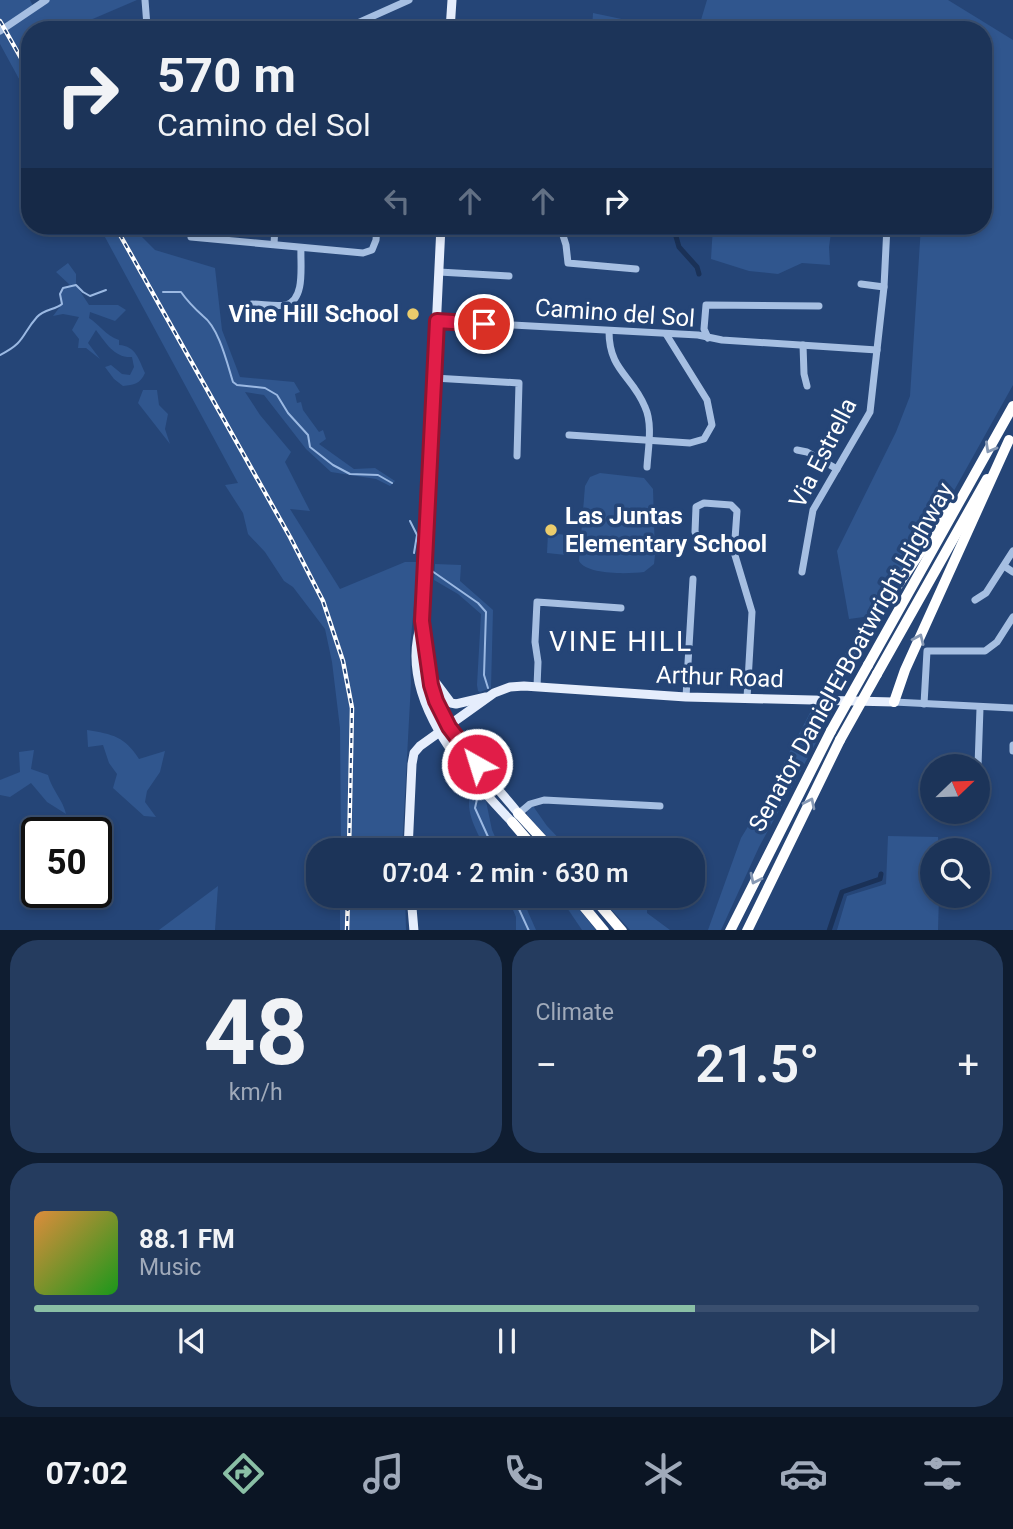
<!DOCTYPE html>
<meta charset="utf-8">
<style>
:root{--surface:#1c3459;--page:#253c5f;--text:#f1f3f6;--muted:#a0aaba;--line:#3a4f6f;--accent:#8abfa5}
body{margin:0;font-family:Roboto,sans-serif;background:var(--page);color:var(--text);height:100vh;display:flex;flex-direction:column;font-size:26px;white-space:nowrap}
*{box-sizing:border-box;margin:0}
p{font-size:23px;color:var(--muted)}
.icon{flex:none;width:38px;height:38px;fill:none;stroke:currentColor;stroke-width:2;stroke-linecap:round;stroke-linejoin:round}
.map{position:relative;height:930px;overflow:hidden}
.panel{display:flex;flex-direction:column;gap:10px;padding:10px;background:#0f1d31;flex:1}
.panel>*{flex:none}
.banner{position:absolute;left:21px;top:21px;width:971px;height:214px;border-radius:28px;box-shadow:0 4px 10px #0003,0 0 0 2px var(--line);background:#1c3459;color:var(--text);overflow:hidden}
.needle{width:46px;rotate:67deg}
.controls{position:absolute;left:920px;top:754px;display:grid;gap:14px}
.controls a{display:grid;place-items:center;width:70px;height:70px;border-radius:50%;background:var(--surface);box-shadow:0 4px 10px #0003,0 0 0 2px var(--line);font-size:35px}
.speed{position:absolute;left:21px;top:817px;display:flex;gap:14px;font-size:35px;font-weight:700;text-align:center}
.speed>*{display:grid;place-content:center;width:91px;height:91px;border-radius:50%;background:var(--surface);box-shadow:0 4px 10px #0003,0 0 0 2px var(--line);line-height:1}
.speed .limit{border:4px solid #111;border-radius:10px;background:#fff;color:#111}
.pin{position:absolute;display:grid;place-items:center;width:60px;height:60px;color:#fff;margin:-30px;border:4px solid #fff;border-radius:50%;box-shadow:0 2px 7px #0007}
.me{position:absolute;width:77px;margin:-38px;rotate:321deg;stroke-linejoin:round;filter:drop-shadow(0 0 5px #0008)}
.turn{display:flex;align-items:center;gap:24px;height:147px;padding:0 21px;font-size:32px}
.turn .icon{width:91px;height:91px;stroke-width:2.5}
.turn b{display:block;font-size:49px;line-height:60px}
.lanes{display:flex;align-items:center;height:66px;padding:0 21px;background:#0003;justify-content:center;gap:35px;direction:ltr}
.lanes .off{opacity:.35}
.big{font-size:52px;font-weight:600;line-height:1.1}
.panel .widget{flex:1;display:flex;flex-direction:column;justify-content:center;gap:10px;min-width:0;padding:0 24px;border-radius:28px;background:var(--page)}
.panel .dial{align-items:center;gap:0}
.dial b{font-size:91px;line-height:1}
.song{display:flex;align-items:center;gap:21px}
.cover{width:84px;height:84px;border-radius:10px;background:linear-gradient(135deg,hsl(30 70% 55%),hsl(120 70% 35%))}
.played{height:7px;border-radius:4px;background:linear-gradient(90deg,var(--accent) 70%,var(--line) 70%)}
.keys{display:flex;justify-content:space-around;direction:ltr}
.heat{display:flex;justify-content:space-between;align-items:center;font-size:38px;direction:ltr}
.panel .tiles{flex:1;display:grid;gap:10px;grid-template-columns:1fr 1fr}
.widget:last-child{grid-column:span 2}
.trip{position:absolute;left:306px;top:838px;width:399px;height:70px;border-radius:28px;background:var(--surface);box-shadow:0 4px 10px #0003,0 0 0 2px var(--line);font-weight:600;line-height:70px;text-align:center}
.tabs{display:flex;height:112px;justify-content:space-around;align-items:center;background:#0b1524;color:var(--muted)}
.tabs .icon{width:49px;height:49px}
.tabs .on{color:var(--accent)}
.tabs b{font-size:32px;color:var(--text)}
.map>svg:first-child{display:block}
</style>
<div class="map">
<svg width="1013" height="931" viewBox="0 0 1013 931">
<rect width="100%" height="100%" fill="#254577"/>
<g fill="#30568e">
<polygon points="0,0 30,0 33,6 46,0 137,0 67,30 30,30 30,99 0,44"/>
<polygon points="707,0 948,0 1013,40 1013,385 951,496 871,616 849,619 837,551 896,432 910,396 921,226 984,226 984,30 698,30"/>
<polygon points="593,13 674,30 592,30"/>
<polygon points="99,226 131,226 155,250 215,268 222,330 240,377 294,382 300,392 295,394 297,403 301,402 303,410 319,432 323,430 326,439 319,444 354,469 375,468 395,481 390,486 376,479 331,472 306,449 264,395 245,392 260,415 291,452 285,462 310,511 290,509 340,589 405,562 418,562 410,648 411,683 402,850 341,850 340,728 332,662 325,629 293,587 284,581 265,552 248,534 243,513 225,485 238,483"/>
<polygon points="713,226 832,226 829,247 830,265 802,263 778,274 749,271 711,259"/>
<path d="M 68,263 L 76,274 L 76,285 L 89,305 L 118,305 L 126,310 L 115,321 L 90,312 L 89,318 C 100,325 105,335 119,340 L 119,345 C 136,346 139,360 145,373 C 140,384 134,385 123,386 L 114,379 L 105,367 L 111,365 L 122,374 L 130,375 L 134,367 L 132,357 C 114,358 106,343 96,330 L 88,343 L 100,359 L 86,348 L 78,348 L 79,339 L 72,330 L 79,317 L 63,314 L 53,316 L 62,304 L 60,294 L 63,288 L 70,285 L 56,272 Z"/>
<polygon points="143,390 157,390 159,405 168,414 165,429 170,444 138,403"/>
<path d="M 600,473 L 644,478 L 653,489 L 655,555 L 654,564 L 644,572 C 628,574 587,575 579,561 L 585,486 L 590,477 Z"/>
<polygon points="548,533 567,535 566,555 547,553"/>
<polygon points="435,564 461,565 460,581 493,610 491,688 480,692 478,691 477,685 481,614 458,594 434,580"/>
<polygon points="813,707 835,708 759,847 721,930 708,930 741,838 767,795"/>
<path d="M 87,730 C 113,734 125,737 139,759 L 165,751 L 160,772 L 147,791 L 145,802 L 156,817 L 144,816 L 113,788 L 117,774 L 109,763 L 103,745 L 88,747 Z"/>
<path d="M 34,750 L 31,769 L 48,775 C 52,790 63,800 66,814 L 47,802 L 31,783 L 10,797 L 0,795 L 0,780 L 20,772 L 19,752 Z"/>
<path d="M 473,786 L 486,801 L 492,830 L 501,850 L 486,850 C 476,829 462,809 473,786 Z"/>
<polygon points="533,806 547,826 570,850 559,850 527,815 527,811"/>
<polygon points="888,836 938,837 939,850 933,850 933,896 939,896 938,930 837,930 847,896 886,884"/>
<polygon points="218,886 215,930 159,930"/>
<polygon points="340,896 405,896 406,930 340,930"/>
<polygon points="507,896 521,896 536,930 516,930 516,917"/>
<polygon points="559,896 568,896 596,930 582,930"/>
<polygon points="599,896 625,896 632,901 635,896 647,896 647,913 670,930 630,930"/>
</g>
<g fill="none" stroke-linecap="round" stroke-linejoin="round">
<g stroke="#9bb9e3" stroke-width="2">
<path d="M 163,292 L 181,292 C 188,302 194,308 203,316 C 219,328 227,363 233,382 L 237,385 L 265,388 L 277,395 L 288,413 L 308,435 L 310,447 L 333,465 L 350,474 L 378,475 L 392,483"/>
<path d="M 0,355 C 26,342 21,335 37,317 C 44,309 55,310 62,304 L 60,294 L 63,288 L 76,285 L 83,292 L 90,296 L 106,290"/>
<polyline points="410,521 417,535 414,553"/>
<polyline points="432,571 478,603 486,612 484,675 488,688"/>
<polyline points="478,795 475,808 494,850"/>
<polyline points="513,896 529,931"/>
</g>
<g stroke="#1a3157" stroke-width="5">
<polyline points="673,226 679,247 697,267 699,274"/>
<polyline points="829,931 842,892 880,879 881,874"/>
</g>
<g stroke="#a6bfe2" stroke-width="7">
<polyline points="139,30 147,26 145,0"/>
<polyline points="342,30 409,0"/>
<polyline points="0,31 46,0"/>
<polyline points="560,226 566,245 568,263 636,269"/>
<polyline points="191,237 363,253 372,250 376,240 377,226"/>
<polyline points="274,244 275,226"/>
<polyline points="439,272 509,276"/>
<polyline points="861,284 884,287"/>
<path d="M 252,304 C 262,304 276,307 286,305 C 306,299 300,264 301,248"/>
<polyline points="437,321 698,335 722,340 877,350"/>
<path d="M 609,331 C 609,371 632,375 645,407 C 653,424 648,449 647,467"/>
<polyline points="708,338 704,329 706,305 819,306"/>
<polyline points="803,345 804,374 807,386"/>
<polyline points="434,378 519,383 517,456"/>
<polyline points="569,435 690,443 704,439 712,425 707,400 666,334"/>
<polyline points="797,450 807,452 837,469"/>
<polyline points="731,542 701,541 695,532 696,507 704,503 731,505 737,511 735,539 731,542 752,612 747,698"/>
<polyline points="1004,566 1013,572"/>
<polyline points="802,572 813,510 870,412 884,287 887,226"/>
<polyline points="975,600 986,593 1013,551"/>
<polyline points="537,687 538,662 535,642 537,602 621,608"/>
<polyline points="686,697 693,579"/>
<polyline points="894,702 1013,708"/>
<polyline points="924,704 927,651 985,651 997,642 1013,617"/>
<polyline points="1013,745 1013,751"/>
<polyline points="978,766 980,708"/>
<polyline points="517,815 530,804 544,800 660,806"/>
</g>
<g stroke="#e5edfc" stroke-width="9">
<polyline points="450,30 452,0"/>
<path d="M 441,226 L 422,621 C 427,641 426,663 431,685 C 443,735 487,774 518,813"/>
<path d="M 422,621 C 395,697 464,771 512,822"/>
<polyline points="433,679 451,703 456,704 486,697"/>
<polyline points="408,850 412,764 414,753 420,746 494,693 510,687 524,686 686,697 894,702"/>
<polyline points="411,896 414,931"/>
</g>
<g stroke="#fff" stroke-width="10">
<polyline points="868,665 1013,406"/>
<polyline points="877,674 987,479"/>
<polyline points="825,700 830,687 847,660 951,507"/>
<polyline points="894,702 905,670 1009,440"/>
<polyline points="518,813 552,850"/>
<polyline points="512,822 536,850"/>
<polyline points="575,896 604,931"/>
<polyline points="592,896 622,931"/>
<polyline points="730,931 831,731"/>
<polyline points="747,931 840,740"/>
</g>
<g stroke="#fff" stroke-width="4.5">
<g id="rail">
<polyline points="0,21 30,74"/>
<polyline points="115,226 290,537 323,601 343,661 352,708 349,850"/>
<polyline points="347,931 348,896"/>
</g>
</g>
<use href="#rail" stroke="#254577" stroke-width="2" stroke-dasharray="5" stroke-linecap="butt"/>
<g stroke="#fff" stroke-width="10">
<polyline points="831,731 868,665"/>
<polyline points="840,740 877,674"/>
</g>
</g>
<defs><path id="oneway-chevron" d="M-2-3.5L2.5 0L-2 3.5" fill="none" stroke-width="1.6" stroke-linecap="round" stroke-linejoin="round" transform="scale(1.75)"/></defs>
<g stroke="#8799b4">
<use href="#oneway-chevron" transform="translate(990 448) rotate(119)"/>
<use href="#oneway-chevron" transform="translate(919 639) rotate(-66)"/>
<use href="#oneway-chevron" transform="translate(810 803) rotate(-64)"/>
<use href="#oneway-chevron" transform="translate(755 879) rotate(116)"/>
</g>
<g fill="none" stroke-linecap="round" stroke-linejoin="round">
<g stroke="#92132f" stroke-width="18">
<polyline id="route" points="477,764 449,727 436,701 431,685 422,621 437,321 484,324"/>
</g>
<use href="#route" stroke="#e11d48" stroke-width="12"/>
</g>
<g fill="#ebcc6c" stroke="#254577" stroke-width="2.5">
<circle cx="413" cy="314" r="7"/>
<circle cx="551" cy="530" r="7"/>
</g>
<g text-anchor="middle" stroke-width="7" stroke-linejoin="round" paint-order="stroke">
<g font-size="24" fill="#fff" stroke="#254577">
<text transform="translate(615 313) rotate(4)" y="8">Camino del Sol</text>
<text transform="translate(823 453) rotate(-63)" y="8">Via Estrella</text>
<text transform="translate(851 657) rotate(-61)" y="8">Senator Daniel E Boatwright Highway</text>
<text transform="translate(720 677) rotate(2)" y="8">Arthur Road</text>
</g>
<g font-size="24" font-weight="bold" fill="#fff" stroke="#254577" text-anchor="end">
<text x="399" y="322">Vine Hill School</text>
<text x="565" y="524" text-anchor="start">Las Juntas<tspan x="565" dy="28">Elementary School</tspan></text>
</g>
<g font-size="28" letter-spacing="2" fill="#fff" stroke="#254577">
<text x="621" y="651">VINE HILL</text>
</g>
</g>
</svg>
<div class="controls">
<a><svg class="needle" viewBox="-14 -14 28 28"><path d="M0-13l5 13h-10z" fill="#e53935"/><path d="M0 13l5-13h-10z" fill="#a0aaba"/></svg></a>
<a><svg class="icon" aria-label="search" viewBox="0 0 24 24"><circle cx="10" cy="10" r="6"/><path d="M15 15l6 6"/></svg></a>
</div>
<div class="speed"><div class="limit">50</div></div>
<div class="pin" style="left:484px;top:324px;background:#d93025"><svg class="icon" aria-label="arrive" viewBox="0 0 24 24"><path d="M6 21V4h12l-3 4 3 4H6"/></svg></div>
<svg class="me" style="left:477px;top:764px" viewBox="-20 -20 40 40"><circle r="17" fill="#e11d48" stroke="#fff" stroke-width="3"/><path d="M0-11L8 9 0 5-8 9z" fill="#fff"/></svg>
<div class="trip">07:04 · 2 min · 630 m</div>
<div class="banner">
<div class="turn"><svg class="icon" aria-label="right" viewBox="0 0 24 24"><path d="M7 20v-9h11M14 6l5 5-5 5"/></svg><div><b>570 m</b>Camino del Sol</div></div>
<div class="lanes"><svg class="icon off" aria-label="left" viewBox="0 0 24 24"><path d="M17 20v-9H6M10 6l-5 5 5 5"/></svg><svg class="icon off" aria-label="ahead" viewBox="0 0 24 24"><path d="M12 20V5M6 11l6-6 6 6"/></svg><svg class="icon off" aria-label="ahead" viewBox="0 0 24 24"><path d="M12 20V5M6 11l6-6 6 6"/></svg><svg class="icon" aria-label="right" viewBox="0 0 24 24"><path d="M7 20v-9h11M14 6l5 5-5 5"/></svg></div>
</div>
</div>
<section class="panel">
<div class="tiles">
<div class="widget dial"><b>48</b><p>km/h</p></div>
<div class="widget"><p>Climate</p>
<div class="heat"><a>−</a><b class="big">21.5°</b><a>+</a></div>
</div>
<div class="widget">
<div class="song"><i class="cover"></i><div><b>88.1 FM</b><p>Music</p></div></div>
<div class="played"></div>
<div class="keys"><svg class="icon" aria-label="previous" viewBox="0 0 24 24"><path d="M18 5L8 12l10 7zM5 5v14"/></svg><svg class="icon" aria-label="pause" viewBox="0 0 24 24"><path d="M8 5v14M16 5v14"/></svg><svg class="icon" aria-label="next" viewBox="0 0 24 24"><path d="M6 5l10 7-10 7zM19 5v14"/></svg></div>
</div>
</div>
</section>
<nav class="tabs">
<b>07:02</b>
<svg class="icon on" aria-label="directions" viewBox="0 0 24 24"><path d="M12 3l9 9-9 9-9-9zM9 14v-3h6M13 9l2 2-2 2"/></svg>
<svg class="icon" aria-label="music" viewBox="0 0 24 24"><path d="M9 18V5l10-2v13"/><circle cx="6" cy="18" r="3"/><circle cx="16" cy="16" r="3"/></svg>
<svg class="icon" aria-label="phone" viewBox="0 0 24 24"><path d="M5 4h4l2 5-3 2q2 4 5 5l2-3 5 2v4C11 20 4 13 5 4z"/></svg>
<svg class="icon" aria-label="climate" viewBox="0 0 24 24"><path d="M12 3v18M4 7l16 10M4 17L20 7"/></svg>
<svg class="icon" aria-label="car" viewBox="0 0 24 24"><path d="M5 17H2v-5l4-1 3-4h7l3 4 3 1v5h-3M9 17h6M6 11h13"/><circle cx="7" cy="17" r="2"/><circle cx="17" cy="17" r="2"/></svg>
<svg class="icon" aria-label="filters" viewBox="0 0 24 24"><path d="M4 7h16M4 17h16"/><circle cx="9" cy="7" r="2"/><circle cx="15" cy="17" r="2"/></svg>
</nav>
